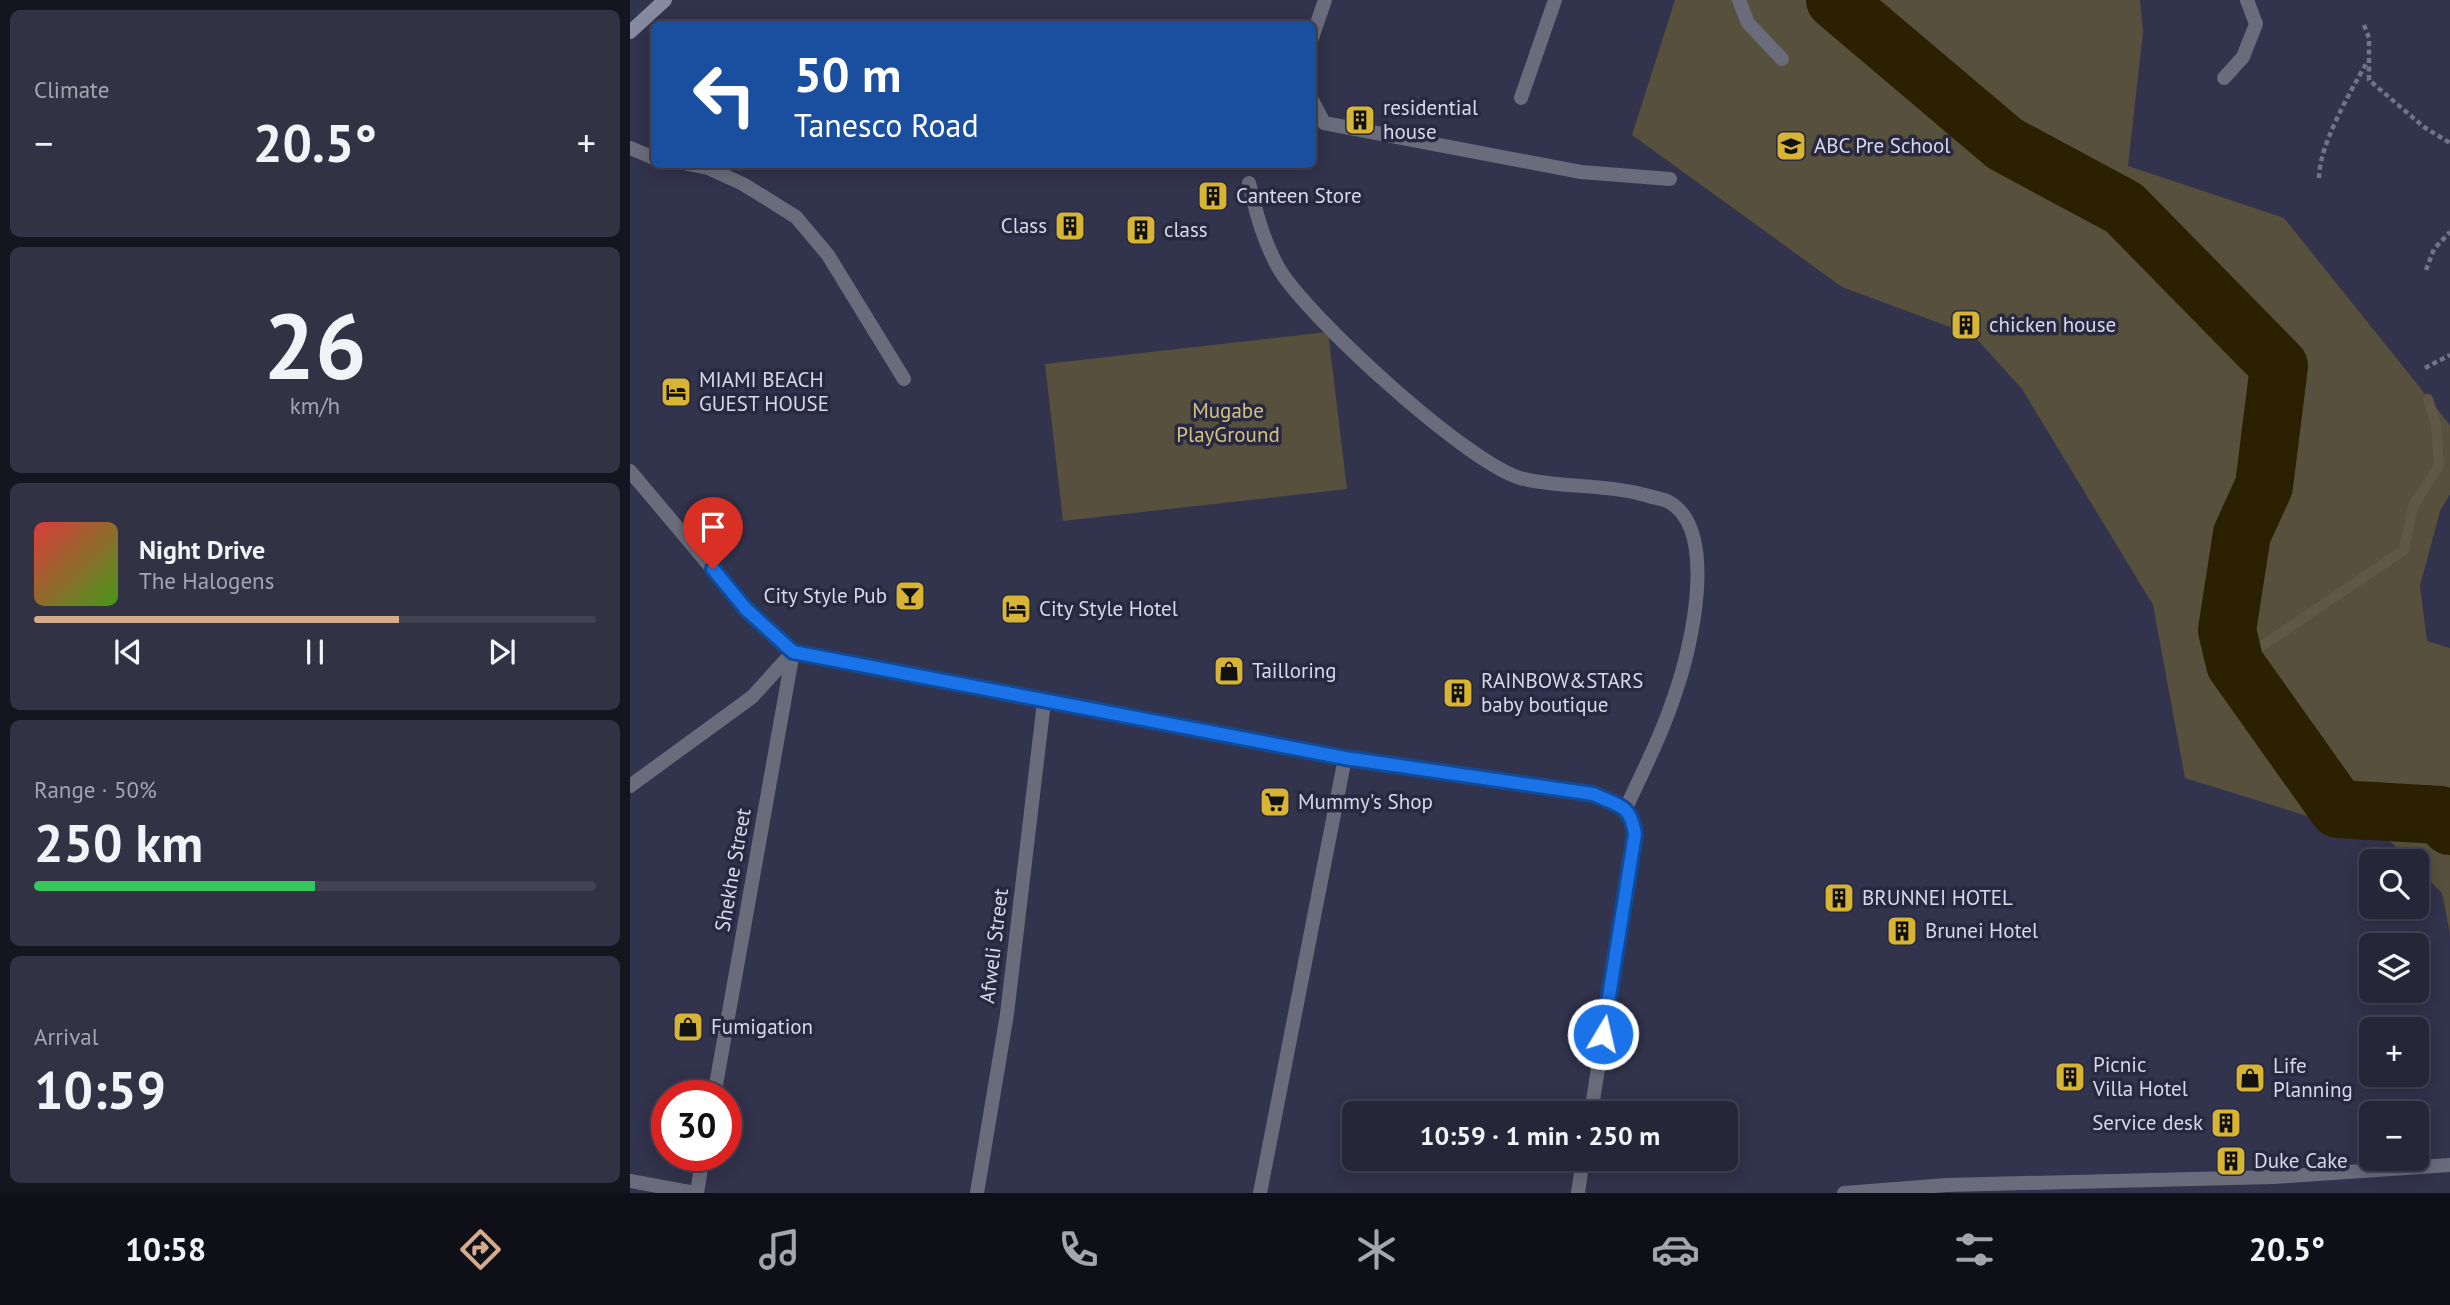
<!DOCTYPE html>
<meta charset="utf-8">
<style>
:root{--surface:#262639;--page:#323244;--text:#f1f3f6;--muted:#a4a5ae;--line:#424353;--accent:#d6ab8b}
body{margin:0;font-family:"PT Sans",sans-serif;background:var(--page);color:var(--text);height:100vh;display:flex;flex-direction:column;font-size:26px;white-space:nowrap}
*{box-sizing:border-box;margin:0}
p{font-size:23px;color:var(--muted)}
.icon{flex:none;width:38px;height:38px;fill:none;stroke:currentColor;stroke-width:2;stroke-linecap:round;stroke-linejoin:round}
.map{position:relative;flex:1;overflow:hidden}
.panel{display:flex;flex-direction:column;gap:10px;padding:10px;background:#15151f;width:630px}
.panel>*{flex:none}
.banner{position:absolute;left:21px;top:21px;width:665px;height:147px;border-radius:10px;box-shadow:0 4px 18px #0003,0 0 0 2px var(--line);background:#1a4fa0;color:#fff;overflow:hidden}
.controls{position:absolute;left:1729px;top:849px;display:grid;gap:14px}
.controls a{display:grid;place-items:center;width:70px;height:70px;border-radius:10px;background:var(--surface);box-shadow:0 4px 18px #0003,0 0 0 2px var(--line);font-size:35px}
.speed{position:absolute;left:21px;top:1080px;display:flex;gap:14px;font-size:35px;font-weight:700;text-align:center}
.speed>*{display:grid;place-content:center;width:91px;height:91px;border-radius:50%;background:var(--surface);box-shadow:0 4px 18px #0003,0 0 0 2px var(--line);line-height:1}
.speed .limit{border:10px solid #d22;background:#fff;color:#111}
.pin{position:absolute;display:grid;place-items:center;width:60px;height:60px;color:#fff;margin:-72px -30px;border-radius:50% 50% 50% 0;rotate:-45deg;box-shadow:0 0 7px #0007}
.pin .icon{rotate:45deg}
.me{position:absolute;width:77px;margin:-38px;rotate:9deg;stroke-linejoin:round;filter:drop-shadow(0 0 5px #0008)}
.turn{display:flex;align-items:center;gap:24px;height:147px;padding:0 28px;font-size:32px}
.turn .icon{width:91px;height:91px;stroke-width:2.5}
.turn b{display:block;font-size:49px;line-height:60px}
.big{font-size:52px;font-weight:700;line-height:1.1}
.panel .widget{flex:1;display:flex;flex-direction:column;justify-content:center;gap:10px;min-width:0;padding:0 24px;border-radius:10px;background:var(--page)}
.panel .dial{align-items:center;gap:0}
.dial b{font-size:91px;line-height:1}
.song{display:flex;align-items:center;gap:21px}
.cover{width:84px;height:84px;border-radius:10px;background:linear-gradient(135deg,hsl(0 70% 55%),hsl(100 70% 35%))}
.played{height:7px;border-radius:4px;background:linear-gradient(90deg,var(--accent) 65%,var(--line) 65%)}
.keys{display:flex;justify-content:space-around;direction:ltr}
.heat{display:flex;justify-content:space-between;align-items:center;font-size:38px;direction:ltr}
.charge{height:10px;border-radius:5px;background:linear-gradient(90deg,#34c759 50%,var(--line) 0)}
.trip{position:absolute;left:712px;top:1101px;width:396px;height:70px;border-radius:10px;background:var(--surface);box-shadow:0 4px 18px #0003,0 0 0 2px var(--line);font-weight:700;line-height:70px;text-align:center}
.tabs{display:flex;height:112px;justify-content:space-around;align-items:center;background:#0f0f17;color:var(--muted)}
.tabs .icon{width:49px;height:49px}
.tabs .selected{color:var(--accent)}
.tabs b{font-size:32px;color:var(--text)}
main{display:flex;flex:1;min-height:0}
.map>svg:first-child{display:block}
</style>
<main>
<section class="panel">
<div class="widget"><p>Climate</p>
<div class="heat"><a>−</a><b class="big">20.5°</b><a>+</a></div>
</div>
<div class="widget dial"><b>26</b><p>km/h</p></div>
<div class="widget">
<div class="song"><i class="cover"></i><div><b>Night Drive</b><p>The Halogens</p></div></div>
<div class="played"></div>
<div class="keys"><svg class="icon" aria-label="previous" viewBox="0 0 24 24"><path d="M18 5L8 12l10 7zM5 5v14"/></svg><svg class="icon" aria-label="pause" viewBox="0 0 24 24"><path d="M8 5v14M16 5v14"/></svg><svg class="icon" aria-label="next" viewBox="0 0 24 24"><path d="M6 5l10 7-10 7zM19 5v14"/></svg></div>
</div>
<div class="widget"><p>Range · 50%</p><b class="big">250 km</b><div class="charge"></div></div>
<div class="widget"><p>Arrival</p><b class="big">10:59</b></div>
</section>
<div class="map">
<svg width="1820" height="1193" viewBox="0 0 1820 1193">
<rect width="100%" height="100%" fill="#32334c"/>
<g fill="#56503c">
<polygon points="1045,0 1510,0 1513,32 1498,166 1654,218 1820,425 1820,494 1810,511 1790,586 1797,641 1820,648 1820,934 1812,893 1787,868 1787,861 1780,861 1761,842 1555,778 1523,605 1392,389 1344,336 1212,287 1002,135"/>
<polygon points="698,332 717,489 433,521 415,364"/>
</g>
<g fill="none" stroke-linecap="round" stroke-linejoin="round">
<polyline stroke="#5f5846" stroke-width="10" points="1605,664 1774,550 1783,506 1809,466 1806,424 1798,399"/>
<polyline stroke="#2b2100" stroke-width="58" points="1205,0 1375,144 1494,208 1649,366 1634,486 1612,534 1597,630 1605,664 1708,809 1810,815 1820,826"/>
<g stroke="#717388" stroke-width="4.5" stroke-dasharray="5 3.5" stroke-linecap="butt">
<polyline points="1734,25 1739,38 1739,80 1794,127 1820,143"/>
<path d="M 1689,178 C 1689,146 1719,94 1736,64"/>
<polyline points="1796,270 1804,249 1820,232"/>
<polyline points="1795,368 1820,355"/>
</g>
<polyline stroke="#6b6c7b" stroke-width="14" points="891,98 925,0"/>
<g stroke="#6b6c7b" stroke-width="14">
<polyline points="1109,0 1118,23 1152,59"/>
<polyline points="682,38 695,0"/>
<polyline points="1594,78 1613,57 1626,24 1617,0"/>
<polyline points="682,100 694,123 951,172 1040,179"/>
<polyline points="0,148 24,158"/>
<polyline points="58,164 78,168 113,184 166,217 198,255 274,379"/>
<path d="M 619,183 C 626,212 633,240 648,267 C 674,314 843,469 894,479 C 935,488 978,484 1019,496 C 1025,498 1034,499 1039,502 C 1089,530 1061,648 1046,691 C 1033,732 1014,769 996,808"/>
<polyline points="0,471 116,609 163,652 414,702 715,758 963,794 996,808"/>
<polyline points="0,786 122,697 162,653"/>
<polyline points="84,1096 163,652"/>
<polyline points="961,1113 1005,834 1003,820 996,808"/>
<polyline points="0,1181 65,1193"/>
<polyline points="67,1193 73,1155"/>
<polyline points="347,1193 377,1014 414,702"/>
<polyline points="630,1193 715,758"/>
<polyline points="948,1193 953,1158"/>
<polyline points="1214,1193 1317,1185 1644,1177 1820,1165"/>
</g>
<polyline stroke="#888aa2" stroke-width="14" points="0,32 35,0"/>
</g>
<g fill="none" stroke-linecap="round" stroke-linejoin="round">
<g stroke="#114b97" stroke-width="18">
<path id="route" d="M 83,569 L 116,609 L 163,652 L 715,758 L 963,794 C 988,806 1000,803 1005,834 L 973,1034"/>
</g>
<use href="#route" stroke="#1a73e8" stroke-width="12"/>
</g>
<defs>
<g id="building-square" transform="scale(1.575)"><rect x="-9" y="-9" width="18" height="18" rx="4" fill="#d8b434" stroke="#282941"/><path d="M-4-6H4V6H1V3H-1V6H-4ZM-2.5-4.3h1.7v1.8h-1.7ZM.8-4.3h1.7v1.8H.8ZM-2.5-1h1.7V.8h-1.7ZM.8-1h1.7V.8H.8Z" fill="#111"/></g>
<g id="school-square" transform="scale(1.575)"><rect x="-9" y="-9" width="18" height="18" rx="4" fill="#d8b434" stroke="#282941"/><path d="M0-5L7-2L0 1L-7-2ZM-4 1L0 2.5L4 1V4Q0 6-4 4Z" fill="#111"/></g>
<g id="hotel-square" transform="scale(1.575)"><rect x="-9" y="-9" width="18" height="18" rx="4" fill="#d8b434" stroke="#282941"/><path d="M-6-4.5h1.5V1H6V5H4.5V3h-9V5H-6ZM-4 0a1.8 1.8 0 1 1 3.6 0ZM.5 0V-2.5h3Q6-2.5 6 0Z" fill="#111"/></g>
<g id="bar-square" transform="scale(1.575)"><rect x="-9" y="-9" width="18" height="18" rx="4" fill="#d8b434" stroke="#282941"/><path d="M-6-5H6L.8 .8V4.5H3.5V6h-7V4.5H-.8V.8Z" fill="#111"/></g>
<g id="shop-square" transform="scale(1.575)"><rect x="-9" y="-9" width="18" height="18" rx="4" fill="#d8b434" stroke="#282941"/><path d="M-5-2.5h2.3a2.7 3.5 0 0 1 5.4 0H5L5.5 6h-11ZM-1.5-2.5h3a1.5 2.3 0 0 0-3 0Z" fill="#111"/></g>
<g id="supermarket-square" transform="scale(1.575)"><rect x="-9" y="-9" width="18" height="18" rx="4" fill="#d8b434" stroke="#282941"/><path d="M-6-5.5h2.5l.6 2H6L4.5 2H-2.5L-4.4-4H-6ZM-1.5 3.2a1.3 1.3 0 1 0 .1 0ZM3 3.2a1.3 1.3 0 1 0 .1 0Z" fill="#111"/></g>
</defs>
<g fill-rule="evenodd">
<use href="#building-square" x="730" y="120"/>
<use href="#school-square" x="1161" y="146"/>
<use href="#building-square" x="583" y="196"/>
<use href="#building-square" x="440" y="226"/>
<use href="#building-square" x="511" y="230"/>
<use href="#building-square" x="1336" y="325"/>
<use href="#hotel-square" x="46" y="392"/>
<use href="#bar-square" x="280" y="596"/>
<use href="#hotel-square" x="386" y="609"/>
<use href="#shop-square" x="599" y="671"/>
<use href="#building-square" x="828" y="693"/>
<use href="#supermarket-square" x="645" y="802"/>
<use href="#building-square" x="1209" y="898"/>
<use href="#building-square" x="1272" y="931"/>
<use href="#shop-square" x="58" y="1027"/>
<use href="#building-square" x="1440" y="1077"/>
<use href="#shop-square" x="1620" y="1078"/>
<use href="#building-square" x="1596" y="1123"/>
<use href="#building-square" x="1601" y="1161"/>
</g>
<g text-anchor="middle" stroke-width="7" stroke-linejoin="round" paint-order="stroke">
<g font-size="21" fill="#d7d9e9" stroke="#282941" text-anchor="start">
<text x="753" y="115">residential<tspan x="753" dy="24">house</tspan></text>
<text x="1184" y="153">ABC Pre School</text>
<text x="606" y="203">Canteen Store</text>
<text x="417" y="233" text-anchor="end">Class</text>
<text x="534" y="237">class</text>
<text x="1359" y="332">chicken house</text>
<text x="69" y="387">MIAMI BEACH<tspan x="69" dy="24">GUEST HOUSE</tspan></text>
<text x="257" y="603" text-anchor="end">City Style Pub</text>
<text x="409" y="616">City Style Hotel</text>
<text x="622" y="678">Tailloring</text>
<text x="851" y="688">RAINBOW&amp;STARS<tspan x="851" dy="24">baby boutique</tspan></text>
<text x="668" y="809">Mummy's Shop</text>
<text x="1232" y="905">BRUNNEI HOTEL</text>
<text x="1295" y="938">Brunei Hotel</text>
<text x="81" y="1034">Fumigation</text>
<text x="1463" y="1072">Picnic<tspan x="1463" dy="24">Villa Hotel</tspan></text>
<text x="1643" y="1073">Life<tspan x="1643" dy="24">Planning</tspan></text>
<text x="1573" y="1130" text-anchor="end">Service desk</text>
<text x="1624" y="1168">Duke Cake</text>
</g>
<g font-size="21" fill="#d4c183" stroke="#282941">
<text x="598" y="418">Mugabe<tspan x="598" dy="24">PlayGround</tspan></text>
</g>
<g font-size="21" fill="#d7d9e9" stroke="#282941">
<text transform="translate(103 870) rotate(-80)" y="7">Shekhe Street</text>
<text transform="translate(364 946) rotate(-83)" y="7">Afweli Street</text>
</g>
</g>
</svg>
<div class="controls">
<a><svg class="icon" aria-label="search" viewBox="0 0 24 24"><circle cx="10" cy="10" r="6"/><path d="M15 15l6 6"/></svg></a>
<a><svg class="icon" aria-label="layers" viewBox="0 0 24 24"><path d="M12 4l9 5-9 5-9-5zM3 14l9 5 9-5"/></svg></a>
<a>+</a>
<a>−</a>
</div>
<div class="speed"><div class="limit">30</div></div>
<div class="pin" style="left:83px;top:569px;background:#d93025"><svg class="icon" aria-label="arrive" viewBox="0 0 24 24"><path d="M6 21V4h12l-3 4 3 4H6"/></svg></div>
<svg class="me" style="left:973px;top:1034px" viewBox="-20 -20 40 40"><circle r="17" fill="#1a73e8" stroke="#fff" stroke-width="3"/><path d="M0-11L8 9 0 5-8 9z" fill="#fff"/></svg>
<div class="trip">10:59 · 1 min · 250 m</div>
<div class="banner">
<div class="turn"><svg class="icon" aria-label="left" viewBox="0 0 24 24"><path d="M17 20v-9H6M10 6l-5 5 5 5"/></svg><div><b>50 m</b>Tanesco Road</div></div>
</div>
</div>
</main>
<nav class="tabs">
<b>10:58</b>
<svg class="icon selected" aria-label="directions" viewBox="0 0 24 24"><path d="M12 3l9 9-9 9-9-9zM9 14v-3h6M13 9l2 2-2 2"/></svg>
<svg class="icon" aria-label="music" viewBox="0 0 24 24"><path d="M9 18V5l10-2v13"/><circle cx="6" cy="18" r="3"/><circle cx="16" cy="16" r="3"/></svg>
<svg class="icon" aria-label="phone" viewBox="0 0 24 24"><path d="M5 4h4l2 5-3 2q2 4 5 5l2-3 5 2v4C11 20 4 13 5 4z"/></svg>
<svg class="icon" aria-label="climate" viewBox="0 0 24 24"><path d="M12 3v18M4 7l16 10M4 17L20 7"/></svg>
<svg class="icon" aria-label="car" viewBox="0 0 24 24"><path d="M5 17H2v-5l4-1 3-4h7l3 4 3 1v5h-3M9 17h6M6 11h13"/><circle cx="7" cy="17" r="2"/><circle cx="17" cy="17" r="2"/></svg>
<svg class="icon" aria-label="filters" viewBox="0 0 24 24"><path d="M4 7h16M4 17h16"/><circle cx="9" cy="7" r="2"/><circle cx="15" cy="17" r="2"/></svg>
<b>20.5°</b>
</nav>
